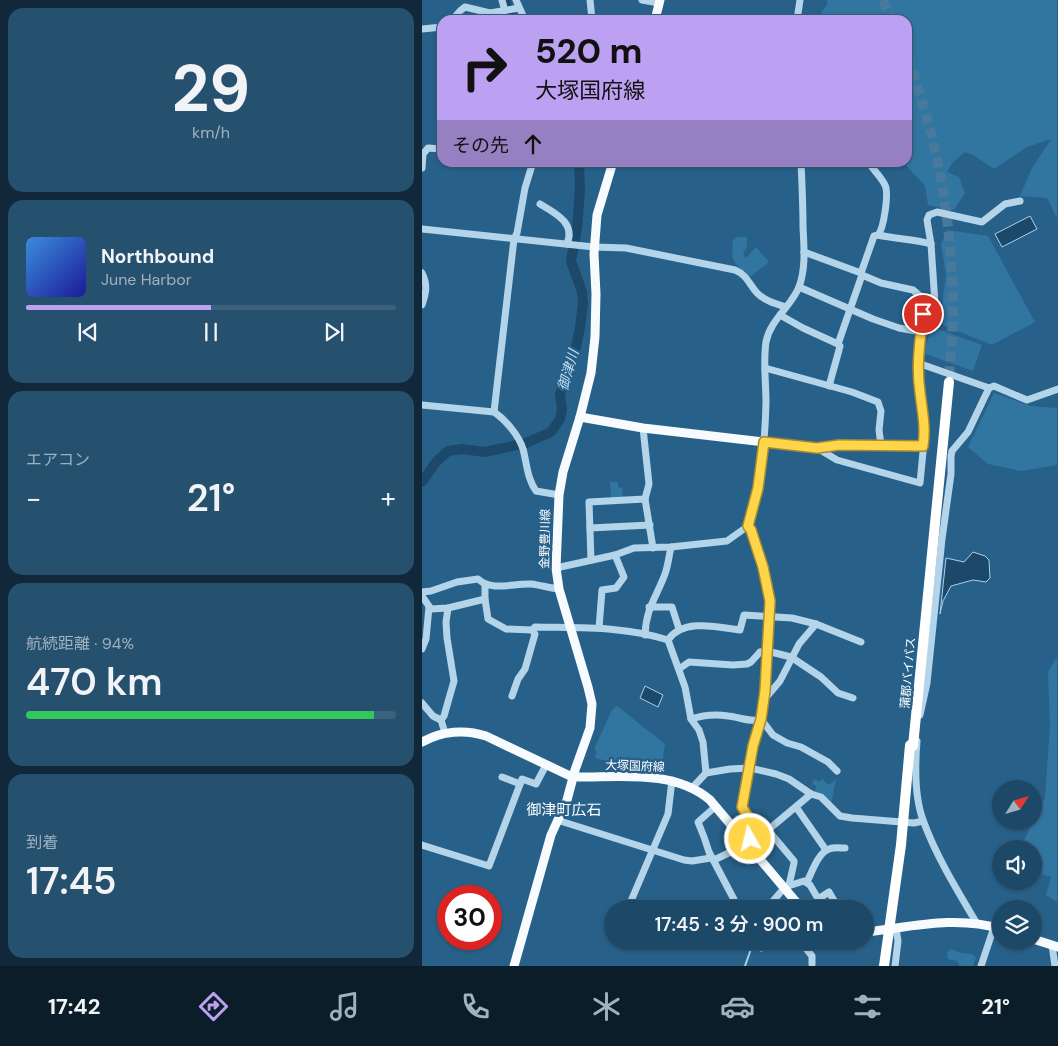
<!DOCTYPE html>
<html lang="ja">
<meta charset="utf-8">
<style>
:root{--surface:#1d4968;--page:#25506e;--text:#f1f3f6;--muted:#a0b2c0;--line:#3b617c;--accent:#bca0f2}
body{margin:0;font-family:"DM Sans","Noto Sans JP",sans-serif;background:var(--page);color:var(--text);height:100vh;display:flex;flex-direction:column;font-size:19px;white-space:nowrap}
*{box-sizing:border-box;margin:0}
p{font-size:16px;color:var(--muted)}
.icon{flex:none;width:28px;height:28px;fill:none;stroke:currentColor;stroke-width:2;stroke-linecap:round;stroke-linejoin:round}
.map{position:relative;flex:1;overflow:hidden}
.sheet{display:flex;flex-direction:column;gap:8px;padding:8px;background:#102839;width:422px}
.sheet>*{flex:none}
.banner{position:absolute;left:15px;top:15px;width:475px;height:152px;border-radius:15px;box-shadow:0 1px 4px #0004,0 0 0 1px var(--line);background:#bca0f2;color:#111;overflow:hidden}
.needle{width:32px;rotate:53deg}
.fabs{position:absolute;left:570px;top:780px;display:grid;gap:10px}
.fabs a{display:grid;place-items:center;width:50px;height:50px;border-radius:50%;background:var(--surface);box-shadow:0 1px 4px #0004,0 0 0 1px var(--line);font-size:25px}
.speed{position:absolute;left:15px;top:885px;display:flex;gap:10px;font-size:25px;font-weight:700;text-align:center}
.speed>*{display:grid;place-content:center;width:65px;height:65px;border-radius:50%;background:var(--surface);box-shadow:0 1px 4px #0004,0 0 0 1px var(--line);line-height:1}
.speed .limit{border:8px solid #d22;background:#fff;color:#111}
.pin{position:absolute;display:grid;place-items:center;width:42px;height:42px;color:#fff;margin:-21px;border:2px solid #fff;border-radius:50%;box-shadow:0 1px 5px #0007}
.me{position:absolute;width:55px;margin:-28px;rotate:352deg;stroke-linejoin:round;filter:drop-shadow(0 0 4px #0008)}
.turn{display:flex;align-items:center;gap:18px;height:105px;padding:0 15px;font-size:22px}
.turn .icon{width:65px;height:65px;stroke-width:2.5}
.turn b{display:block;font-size:35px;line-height:42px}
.then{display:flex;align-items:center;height:48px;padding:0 15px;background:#0003;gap:10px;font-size:19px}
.big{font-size:38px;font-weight:600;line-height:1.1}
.sheet .card{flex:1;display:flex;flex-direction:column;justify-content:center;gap:8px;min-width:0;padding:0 18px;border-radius:15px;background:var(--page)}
.sheet .dial{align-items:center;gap:0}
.dial b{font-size:65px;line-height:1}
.song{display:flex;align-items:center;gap:15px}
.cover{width:60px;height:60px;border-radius:8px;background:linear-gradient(135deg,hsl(210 70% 55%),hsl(240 70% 35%))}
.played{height:5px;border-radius:2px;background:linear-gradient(90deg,var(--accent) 50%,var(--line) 50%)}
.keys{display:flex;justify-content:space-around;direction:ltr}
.heat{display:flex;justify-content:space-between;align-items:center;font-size:28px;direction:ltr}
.charge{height:8px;border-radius:4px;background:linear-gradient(90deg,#34c759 94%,var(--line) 0)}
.trip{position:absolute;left:182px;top:900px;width:270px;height:50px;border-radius:25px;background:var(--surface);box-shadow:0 1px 4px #0004,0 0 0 1px var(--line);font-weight:600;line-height:50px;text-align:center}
.dock{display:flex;height:80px;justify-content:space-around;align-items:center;background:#0c1d2a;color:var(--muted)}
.dock .icon{width:35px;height:35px}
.dock .selected{color:var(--accent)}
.dock b{font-size:22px;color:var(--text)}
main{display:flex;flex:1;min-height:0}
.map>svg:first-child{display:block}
</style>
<main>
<section class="sheet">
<div class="card dial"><b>29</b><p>km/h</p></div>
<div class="card">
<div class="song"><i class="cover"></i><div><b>Northbound</b><p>June Harbor</p></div></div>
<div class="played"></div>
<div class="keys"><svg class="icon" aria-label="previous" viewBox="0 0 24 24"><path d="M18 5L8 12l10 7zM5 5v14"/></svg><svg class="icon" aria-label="pause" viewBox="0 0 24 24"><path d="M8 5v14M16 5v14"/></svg><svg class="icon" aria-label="next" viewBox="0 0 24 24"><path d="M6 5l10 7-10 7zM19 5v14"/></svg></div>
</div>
<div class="card"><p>エアコン</p>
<div class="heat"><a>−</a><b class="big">21°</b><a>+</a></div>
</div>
<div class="card"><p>航続距離 · 94%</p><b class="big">470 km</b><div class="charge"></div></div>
<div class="card"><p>到着</p><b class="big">17:45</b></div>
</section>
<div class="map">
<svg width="636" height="966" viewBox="0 0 636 966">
<rect width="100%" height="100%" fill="#27618a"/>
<g fill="#3175a1">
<polygon points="404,0 635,0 635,218 625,198 598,196 609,170 629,139 605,147 572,169 551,155 543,152 531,162 525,172 537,177 543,193 532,210 506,205 503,186 482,163 485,162 485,20 398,20 396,17 406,3"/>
<polygon points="525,230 566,236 613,322 570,345 521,325 518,319 524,275 519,244"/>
<path d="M 316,237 L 325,237 L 325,246 L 321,254 L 324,258 L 334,247 L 347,262 L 328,277 C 313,264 308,263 311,240 Z"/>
<polygon points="510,327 560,345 551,371 501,353"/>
<polygon points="572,393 609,406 635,408 635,465 599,471 566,464 546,447"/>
<polygon points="188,482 196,482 196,487 200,488 201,498 189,498"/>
<polygon points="635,657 635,902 624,895 629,877 611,871 611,849 598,849 623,797 628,726 626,672"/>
<polygon points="195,706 243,744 239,773 206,772 206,766 173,758 175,752 172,749 190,710"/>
<polygon points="392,779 398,782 400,779 407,785 414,779 409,804 392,792 395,786 390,784"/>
<polygon points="529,949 539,953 550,954 554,958 551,966 538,966 535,961 526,959 525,952"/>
</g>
<g fill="#1c496a" stroke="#a9d1ea">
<polygon points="608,216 615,229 580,247 573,234"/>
<polygon points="551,552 563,556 567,560 568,578 564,582 551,580 529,586 521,601 518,614 524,558 542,562"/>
<polygon points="223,686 241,695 236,707 218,698"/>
</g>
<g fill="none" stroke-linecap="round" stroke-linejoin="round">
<polyline stroke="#a9d1ea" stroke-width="2" points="323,966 329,949"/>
<g stroke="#1c496a" stroke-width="10">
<polyline points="83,1 90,20"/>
<polyline points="0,482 14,462 26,451 40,449 63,452 104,443 129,432 138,419 140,409 138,394 153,351 158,328 161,303 160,292 149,261 155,228 158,189 157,162"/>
</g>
<g stroke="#47799c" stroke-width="10" stroke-dasharray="10 5" stroke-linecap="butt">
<polyline points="461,0 470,20"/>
<path d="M 485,57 C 517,141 531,228 531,317 C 530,339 528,360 527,382"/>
</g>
<g stroke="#b4d4e9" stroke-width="7">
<polyline points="80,0 83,11"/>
<polyline points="94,0 103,20"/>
<polyline points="168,0 170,20"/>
<polyline points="220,0 237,3"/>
<polyline points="30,20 38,11 43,7 68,13 97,8"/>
<polyline points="375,20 378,0"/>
<polyline points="0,29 20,27"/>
<polyline points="0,168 1,154 6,148 20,149"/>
<path d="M 118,204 C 133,213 154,223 145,244"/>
<path d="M 0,229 L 172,247 L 204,248 L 313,270 C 325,275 327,284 335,293 C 343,301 354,304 364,307"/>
<path d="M 456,235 C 474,239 492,239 509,244"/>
<polyline points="382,252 439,273"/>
<path d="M 0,273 C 6,285 4,293 0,305"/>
<polyline points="440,275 459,283 491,290 511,307"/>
<polyline points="377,287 451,319 477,328 499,332"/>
<polyline points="358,315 381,328 416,344"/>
<polyline points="496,363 567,388 572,386 605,400 636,389"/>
<polyline points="343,368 430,392 456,402 459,411 457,430 459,445"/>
<path d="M 407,386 L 417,350 L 418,346 L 416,344 L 440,275 L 439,273 L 452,236 L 456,235 C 462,228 467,193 463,185 C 459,177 451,169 446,162"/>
<path d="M 0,405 L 72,412 C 84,420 97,436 101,449 C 105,464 105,478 114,491 L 137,495"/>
<polyline points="72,412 92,239 95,233 103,188 111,162"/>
<polyline points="221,428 227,484 223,499 231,548"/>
<polyline points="395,448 415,460 498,483 503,431 498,391 496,358 501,314 511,307 513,304 509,244 505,220 507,215 515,212 560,222 583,204 598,201"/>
<polyline points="395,448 417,445 501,446"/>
<polyline points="168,528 228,525"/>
<polyline points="169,560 167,502 223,499"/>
<polyline points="134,568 193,555 212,548 249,547 305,541 326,526"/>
<path d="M 63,585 L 63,599 L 66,619 L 84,629 L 110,630 L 113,627 C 158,628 203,626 246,640 L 263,687 L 269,719 L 277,730 L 281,742 L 284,773"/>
<path d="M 0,592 L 9,591 L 35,582 L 56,579 C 70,592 92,583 109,584 C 118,585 128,588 137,589"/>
<polyline points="0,596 9,609 26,608 63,599"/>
<polyline points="227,607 250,607 257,629"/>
<polyline points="177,628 180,590 194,588 202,577 193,555"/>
<path d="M 223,635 C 224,608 234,598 243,574 C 246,566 247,556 249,547"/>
<path d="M 246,640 C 261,618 296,627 318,630 L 322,615 L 370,618 L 394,624 L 439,642"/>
<polyline points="0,649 4,639 7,607"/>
<polyline points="257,669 267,662 311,665 325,664 329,662 338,652 345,651 369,657 399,677 416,693 431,698"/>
<polyline points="90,696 96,679 103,669 113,634 110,630"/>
<polyline points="341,701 358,681 377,644 394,624"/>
<polyline points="0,703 11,716 19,720"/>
<polyline points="498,715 505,683 520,539 529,474 529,456 530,451 546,432 567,388"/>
<path d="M 269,719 C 281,715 294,714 306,716 C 318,717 328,723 339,719 L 351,735 L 365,743 L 379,747 L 406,762 L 415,771"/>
<polyline points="23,733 19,720 22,716 32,681 25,638 24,622 26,608"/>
<path d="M 495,741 C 493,766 492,796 501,820 C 514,856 535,890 554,922"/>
<polyline points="80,777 98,784"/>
<polyline points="270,788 284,773 308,769 328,768 354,774 367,779 389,794 399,797 418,816 430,818 492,823 501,821"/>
<polyline points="294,806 276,822 282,837 287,852 317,909"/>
<polyline points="374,807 404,850"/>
<polyline points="135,820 262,860 270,861 289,858"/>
<polyline points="346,830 372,861 372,863 367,885"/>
<path d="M 328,839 L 329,822 L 320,807 L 331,746 L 339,719 L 341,702 L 347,601 L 341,567 L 329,530 L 326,526 C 339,486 343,444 344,403 C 344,382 341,362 344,342 C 348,320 369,307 377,287 C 384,268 382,247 381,227 C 381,205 380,184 379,162"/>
<polyline points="0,845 67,866 100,779 114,784 124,765"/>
<polyline points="292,860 321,846 328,839 335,837 346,830 389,794"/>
<path d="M 385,882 C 390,872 396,853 407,849 C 412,847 418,848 423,848"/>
<polyline points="396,899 407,892 417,909"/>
<polyline points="208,909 206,908 246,814 250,780"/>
<polyline points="352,909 351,901 363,887 382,881 388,885 402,909"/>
<polyline points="316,941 339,948"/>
<polyline points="378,941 390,956 390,964"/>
<polyline points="630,945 633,966"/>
<polyline points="473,966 476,941 474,928"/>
<polyline points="559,966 572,927"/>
</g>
<g stroke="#f7fbfe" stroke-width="9">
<polyline points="233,20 238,0"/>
<polyline points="158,417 221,428 395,448"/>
<path d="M 0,742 C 20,731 43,729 64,736 L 146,775 L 157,777 C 201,777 253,770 288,800 L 380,909"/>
<path d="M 444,932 C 489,927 534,915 579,929"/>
<polyline points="611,939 636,947"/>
<polyline points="92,966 129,835 145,800 153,770 168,728 170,704 166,687 137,589 134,568 137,495 141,472 158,417 169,373 173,337 174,294 172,254 175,215 191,162"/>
</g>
<polyline stroke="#fff" stroke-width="10" points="491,746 527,382"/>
<polyline stroke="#fff" stroke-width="10" points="462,966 479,845 488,745"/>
</g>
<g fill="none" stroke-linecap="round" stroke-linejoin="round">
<g stroke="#a68a30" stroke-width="12">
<path id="route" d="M 328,839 L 328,820 L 320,807 L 331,746 L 339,719 L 343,691 L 348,601 L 341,567 L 329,530 L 326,526 L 336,488 L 342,442 L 395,448 L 417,445 L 501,446 C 504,426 500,410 498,392 C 494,366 498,340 501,314"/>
</g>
<use href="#route" stroke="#ffd54a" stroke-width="9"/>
</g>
<g text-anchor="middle" stroke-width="5" stroke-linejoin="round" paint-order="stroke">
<g font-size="12" fill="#fff" stroke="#27618a">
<text transform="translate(123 539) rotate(-89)" y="4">金野豊川線</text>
<text transform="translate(486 673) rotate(-85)" y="4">蒲郡バイパス</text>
<text transform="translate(213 766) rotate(2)" y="4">大塚国府線</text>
</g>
<g font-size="14" font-style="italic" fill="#c0def0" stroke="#27618a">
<text transform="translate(146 370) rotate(-74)" y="5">御津川</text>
</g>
<g font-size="15" fill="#fff" stroke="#27618a">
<text x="142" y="815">御津町広石</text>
</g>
</g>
</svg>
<div class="fabs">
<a><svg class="needle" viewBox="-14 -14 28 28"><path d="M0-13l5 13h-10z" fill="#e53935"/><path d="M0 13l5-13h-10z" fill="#a0b2c0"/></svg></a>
<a><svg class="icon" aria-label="sound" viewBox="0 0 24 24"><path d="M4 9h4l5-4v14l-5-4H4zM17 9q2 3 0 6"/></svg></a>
<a><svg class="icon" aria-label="layers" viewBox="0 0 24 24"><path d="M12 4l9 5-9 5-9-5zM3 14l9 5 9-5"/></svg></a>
</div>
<div class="speed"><div class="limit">30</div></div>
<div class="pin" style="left:501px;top:314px;background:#d93025"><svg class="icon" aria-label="arrive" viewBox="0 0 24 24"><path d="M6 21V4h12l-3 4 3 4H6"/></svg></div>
<svg class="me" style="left:328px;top:839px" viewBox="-20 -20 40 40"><circle r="17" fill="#ffd54a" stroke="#fff" stroke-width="3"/><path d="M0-11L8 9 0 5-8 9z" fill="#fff"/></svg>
<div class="trip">17:45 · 3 分 · 900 m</div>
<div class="banner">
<div class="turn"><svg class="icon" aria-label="right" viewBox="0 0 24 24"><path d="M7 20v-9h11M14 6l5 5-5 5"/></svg><div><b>520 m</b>大塚国府線</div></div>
<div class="then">その先<svg class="icon" aria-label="ahead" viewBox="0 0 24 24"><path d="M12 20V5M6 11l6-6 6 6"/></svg></div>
</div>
</div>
</main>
<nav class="dock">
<b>17:42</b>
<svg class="icon selected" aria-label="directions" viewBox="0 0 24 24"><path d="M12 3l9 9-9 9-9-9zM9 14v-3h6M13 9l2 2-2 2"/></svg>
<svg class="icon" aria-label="music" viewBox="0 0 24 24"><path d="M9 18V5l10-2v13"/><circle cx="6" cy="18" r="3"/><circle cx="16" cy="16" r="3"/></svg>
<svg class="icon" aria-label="phone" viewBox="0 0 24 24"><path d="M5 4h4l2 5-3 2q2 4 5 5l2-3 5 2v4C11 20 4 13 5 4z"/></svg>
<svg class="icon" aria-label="climate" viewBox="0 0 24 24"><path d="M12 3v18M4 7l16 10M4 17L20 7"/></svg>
<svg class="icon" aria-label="car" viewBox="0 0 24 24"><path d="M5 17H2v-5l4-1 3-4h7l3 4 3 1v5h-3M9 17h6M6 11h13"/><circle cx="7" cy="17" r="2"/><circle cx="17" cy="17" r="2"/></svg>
<svg class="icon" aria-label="filters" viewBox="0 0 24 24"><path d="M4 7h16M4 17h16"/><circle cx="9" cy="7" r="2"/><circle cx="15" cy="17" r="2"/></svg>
<b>21°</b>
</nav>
